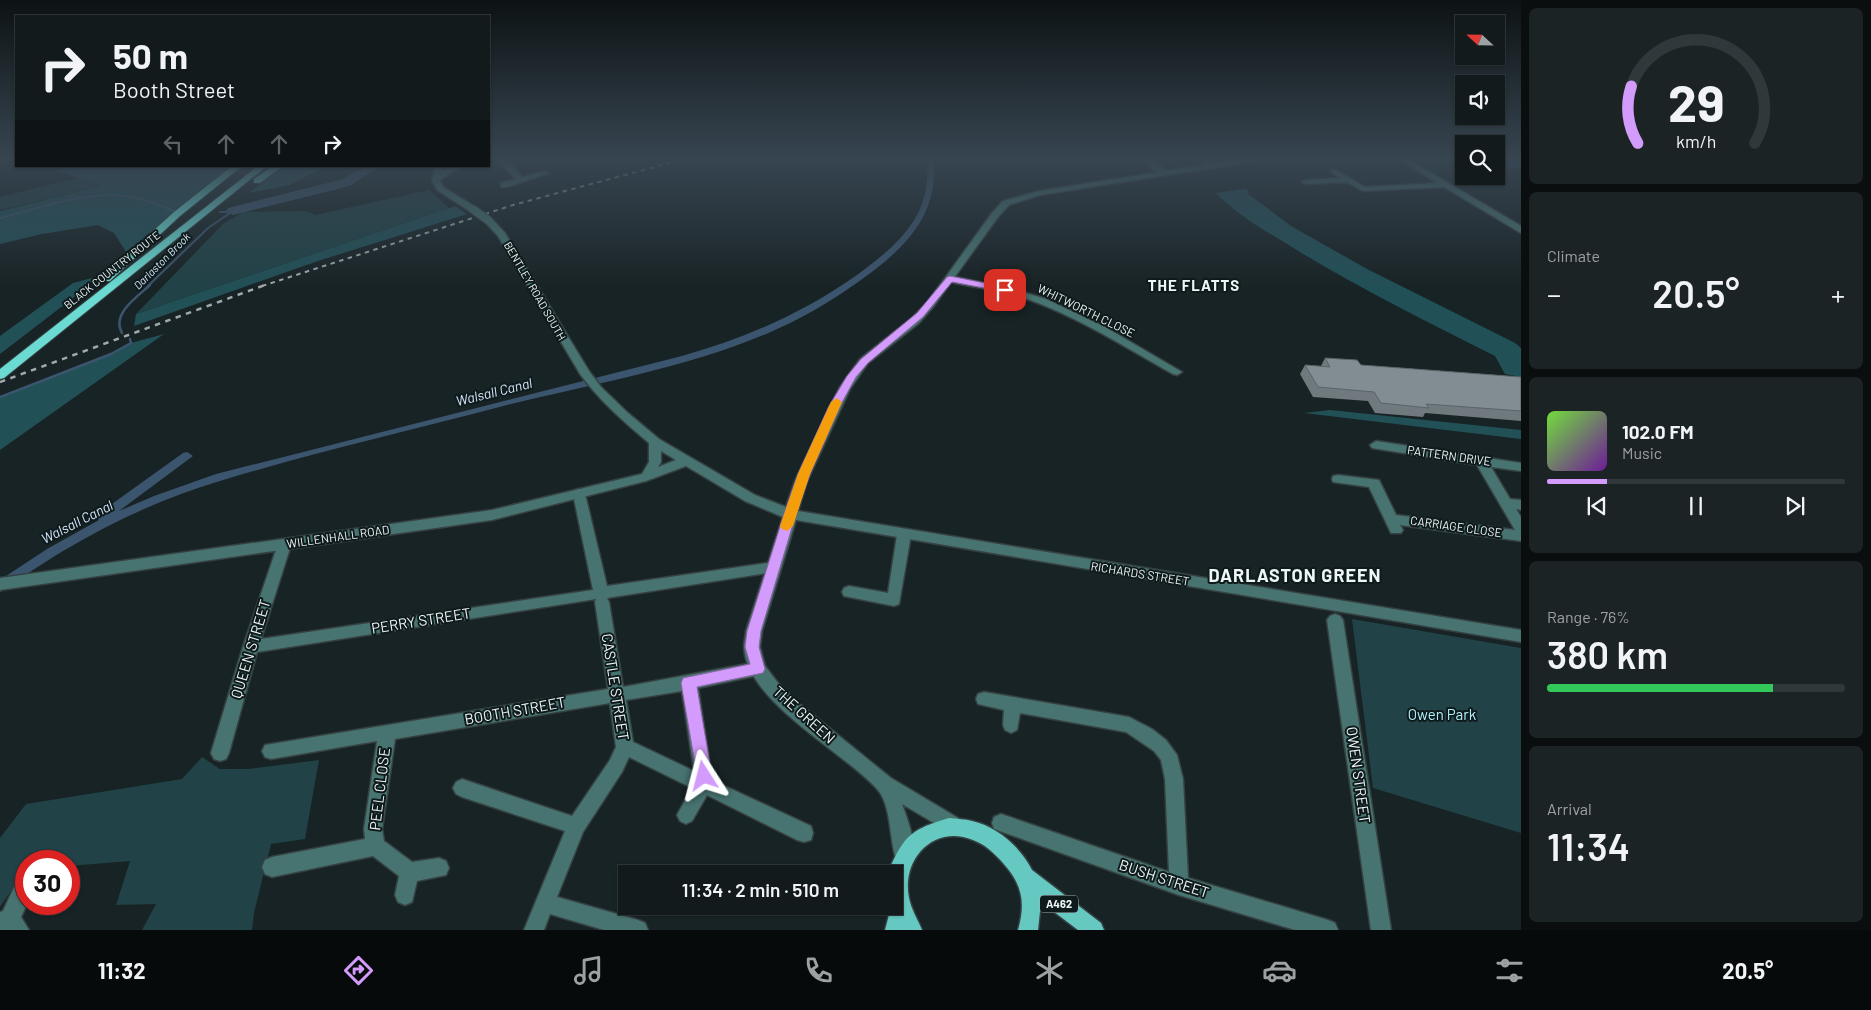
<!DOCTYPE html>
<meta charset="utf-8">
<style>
:root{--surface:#121a1c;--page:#1b2325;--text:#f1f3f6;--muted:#9ca1a3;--line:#31383b;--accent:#d39cfc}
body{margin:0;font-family:Barlow,sans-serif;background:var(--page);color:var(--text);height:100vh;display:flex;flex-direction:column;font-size:19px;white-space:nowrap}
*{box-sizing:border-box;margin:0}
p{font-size:16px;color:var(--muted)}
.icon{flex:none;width:28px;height:28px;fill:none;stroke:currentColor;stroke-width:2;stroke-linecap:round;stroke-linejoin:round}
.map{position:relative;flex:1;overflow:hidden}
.details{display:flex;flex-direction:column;gap:8px;padding:8px;background:#0a0e0f;width:350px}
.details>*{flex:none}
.banner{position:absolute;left:15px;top:15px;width:475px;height:152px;border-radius:0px;box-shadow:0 1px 4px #0004,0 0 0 1px var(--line);background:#121a1c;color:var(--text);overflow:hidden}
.needle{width:32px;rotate:292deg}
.buttons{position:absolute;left:1455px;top:15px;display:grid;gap:10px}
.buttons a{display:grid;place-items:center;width:50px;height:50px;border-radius:0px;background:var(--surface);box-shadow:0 1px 4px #0004,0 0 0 1px var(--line);font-size:25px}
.speed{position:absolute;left:15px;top:850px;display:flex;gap:10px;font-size:25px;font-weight:700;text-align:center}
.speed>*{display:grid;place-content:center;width:65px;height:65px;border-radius:50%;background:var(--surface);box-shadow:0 1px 4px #0004,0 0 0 1px var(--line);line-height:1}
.speed .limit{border:8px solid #d22;background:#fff;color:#111}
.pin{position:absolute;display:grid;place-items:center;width:42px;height:42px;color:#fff;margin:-21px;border-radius:10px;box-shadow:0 2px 8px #0006}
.me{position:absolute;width:55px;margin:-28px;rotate:351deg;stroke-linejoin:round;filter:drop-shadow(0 0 4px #0008)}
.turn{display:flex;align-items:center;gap:18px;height:105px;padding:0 15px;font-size:22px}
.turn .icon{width:65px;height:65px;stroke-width:2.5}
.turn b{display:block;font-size:35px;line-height:42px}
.lanes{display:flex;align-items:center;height:48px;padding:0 15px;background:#0003;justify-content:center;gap:25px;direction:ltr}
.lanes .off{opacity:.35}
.big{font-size:38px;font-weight:600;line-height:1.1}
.details .widget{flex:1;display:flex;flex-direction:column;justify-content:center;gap:8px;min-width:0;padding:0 18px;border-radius:8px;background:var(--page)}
.details .dial{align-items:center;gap:0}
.dial svg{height:130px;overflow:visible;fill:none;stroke:var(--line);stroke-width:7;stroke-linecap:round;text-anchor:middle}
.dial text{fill:var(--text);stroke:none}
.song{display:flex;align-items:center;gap:15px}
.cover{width:60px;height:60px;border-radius:8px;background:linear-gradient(135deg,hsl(100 70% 55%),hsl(280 70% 35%))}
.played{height:5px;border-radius:2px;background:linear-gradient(90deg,var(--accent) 20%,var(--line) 20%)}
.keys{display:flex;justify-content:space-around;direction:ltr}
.heat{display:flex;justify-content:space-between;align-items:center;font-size:28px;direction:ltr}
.charge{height:8px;border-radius:4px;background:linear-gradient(90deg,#34c759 76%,var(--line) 0)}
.trip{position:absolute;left:618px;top:865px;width:285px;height:50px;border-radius:0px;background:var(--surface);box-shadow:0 1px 4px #0004,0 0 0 1px var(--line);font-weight:600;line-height:50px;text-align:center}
.tabs{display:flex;height:80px;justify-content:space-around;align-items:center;background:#070a0b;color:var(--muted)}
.tabs .icon{width:35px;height:35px}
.tabs .active{color:var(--accent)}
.tabs b{font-size:22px;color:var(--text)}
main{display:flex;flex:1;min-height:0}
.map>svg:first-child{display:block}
</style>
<main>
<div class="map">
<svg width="1521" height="930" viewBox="0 0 1521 930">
<rect width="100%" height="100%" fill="#182325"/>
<g fill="#214247">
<polygon points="1496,158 1521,158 1521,167 1496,170"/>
<polygon points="78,178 102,186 0,210 0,197"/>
<polygon points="429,190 449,208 136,314 224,223 244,212 307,211 315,215"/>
<polygon points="1352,619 1521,648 1521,833 1373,788"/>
<polygon points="202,757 220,769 249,769 319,760 305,839 271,844 254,913 252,930 142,930 156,904 116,905 130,861 69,866 69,861 26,861 26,881 11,891 0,907 0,838 26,804 182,779"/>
</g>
<g fill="#225057">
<polygon points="73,166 232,166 126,252 114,233 98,225 42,234 0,244 0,211 101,186 56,170"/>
<polygon points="284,166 327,166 289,185 249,193"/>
<path d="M 1245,189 L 1250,192 L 1247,193 L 1291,226 L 1369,270 L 1515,343 L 1521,348 L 1521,377 L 1505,374 L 1495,356 C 1429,323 1363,290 1300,252 C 1271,234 1240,218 1216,193 Z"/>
<polygon points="455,206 467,214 315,262 134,326 136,314"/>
<polygon points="103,275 0,354 0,336 73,283"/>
<polygon points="164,334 0,450 0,397 111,354 131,343"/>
<polygon points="1330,410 1521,430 1521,439 1304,413"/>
</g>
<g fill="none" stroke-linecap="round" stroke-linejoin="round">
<g stroke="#3c556e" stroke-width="2">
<polyline points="220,212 230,212"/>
<path d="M 0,218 C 35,209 73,196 110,195 C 131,195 154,202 173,211"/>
<polyline points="148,286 208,228 233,211"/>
</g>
<g stroke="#3c556e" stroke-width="2.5">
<path d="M 122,333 C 111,314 137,297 150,285"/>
<polyline points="0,397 111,354 131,343 130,339"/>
</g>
<path fill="#3c556e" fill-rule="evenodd" d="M 927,158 L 933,158 C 940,214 906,247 865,277 C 843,293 820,308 796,320 C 710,364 601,382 507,405 C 412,430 315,452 220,481 C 165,497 112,522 63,551 C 51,558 39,566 27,574 C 18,581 10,589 0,592 L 0,580 L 47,549 L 99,520 L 96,517 L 98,514 L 183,453 L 187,452 L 193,456 L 119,511 L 154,496 L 216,474 L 682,356 C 746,338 803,313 857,275 C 899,244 933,215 927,158 Z"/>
<polygon fill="#3c556e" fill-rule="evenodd" points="365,166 380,166 351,185 338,189 233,215 226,211 228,208 343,179"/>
<g stroke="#364142" stroke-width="3">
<g id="minor">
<polygon points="495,158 505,158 522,177 545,171 549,173 507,187 501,187 501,183 516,179"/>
<polygon points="1143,158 1151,158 1168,172 1164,174 1152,169"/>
<polygon points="1204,158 1212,158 1214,167 1208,167"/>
<polygon points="1397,158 1406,158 1521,226 1521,233 1444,187 1363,191 1347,182 1306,184 1302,182 1306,180 1340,178 1330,171 1334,169 1365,187 1437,183"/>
<path d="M 950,276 L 1013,289 L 1046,299 L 1105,327 L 1182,372 L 1177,375 L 1173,374 C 1123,346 1074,314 1018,296 C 995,289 970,287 947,281 L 947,277 Z"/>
<polygon points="1376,441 1521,463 1521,471 1491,467 1510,499 1521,500 1521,510 1516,509 1521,517 1521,541 1400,525 1403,530 1401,533 1391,533 1369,487 1333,482 1332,479 1333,476 1338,475 1379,480 1396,515 1515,530 1477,465 1372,448 1370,445"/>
<path d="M 579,489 L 584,491 L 585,494 L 607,586 L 774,562 L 779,563 L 781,567 L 779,571 L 774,572 L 607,598 L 609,602 L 623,687 L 758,662 L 764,664 L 766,669 L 764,674 L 698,688 L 712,780 L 811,826 L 813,833 L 811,840 L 804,842 L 797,840 L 707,795 L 692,821 L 686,824 L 680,821 L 677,815 L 692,788 L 629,757 L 622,772 L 583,832 L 557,897 L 638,920 L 645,923 L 648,930 L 604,930 L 550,914 L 544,930 L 524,930 L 565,831 L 462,797 L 456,794 L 453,788 L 456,782 L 462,779 L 572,816 L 610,760 L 616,747 L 610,703 L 395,739 L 382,829 L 384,841 L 412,862 L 439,858 L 446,861 L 449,868 L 446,875 L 417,881 L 412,902 L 405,905 L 398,902 L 395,895 L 399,876 L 373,856 L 272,877 L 265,874 L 262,867 L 265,860 L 272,857 L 365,839 L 364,829 L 377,741 L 271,759 L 265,757 L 262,751 L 265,745 L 608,689 L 595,602 L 596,599 L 257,652 L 229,753 L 226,759 L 220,761 L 214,759 L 211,753 L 243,647 L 279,541 L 289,541 L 291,545 L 261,639 L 593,590 L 573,494 L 574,491 ZM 682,691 L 694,771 L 633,742 L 626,700 Z"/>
<polygon points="904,530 909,531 911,535 899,604 894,606 844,596 842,592 844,588 849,586 888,593 897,535 899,531"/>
<polygon points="1335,614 1340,616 1343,620 1391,930 1371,930 1327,620 1330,616"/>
<polygon points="984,692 1129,717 1152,729 1166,740 1177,755 1183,779 1188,878 1328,920 1335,923 1338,930 1295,930 1179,895 994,829 992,823 994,817 1001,814 1169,872 1165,779 1161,760 1154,751 1126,732 1020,713 1017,730 1011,733 1005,730 1003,725 1004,710 978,704 976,699 978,694"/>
<polygon points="24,878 26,879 27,904 21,917 29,930 0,930 0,912 3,911 17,881"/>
</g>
</g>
<g stroke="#364142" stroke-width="3">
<g id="tertiary">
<path d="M 1246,158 L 1267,158 L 1263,160 L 1040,195 L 1009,205 L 998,217 L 933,307 L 919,323 L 868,363 L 850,389 L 807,481 L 798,511 L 1521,630 L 1521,642 L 796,520 L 762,631 L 760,647 L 765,666 L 778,683 L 796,701 L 891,778 L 963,821 L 965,827 L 963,833 L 956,836 L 902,804 C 908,821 918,845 911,862 L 904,864 L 897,862 C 889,842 892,805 877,789 C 843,751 745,701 744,646 C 744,641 746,636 746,631 L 783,517 L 745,501 L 686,466 L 646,481 L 492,520 L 0,590 L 0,578 L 492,510 L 642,474 L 649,462 L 649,443 C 624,422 600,401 580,374 L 498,236 L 485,222 L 485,218 L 491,218 L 505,233 L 589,371 L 601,387 L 628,413 L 659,439 L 755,495 L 786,507 L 795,481 L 840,387 L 860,359 L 911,319 L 927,303 L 992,213 L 1003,201 L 1039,191 ZM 661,451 L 676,460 L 658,467 L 661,462 Z"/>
<polygon points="436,166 444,166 442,171 451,166 461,166 440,180 443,187 477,208 477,212 471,212 437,190 432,180"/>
</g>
</g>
<g stroke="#364142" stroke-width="3">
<path id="primary" d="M 949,818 C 957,819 965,819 972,821 C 997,826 1021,848 1032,870 L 1101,923 L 1104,930 L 1078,930 L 1041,902 L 1038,930 L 1018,930 C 1026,902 1022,884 1003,863 C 994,853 986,845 973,840 C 934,824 901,859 909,898 C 911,909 918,920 922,930 L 885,930 L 891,907 L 894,906 L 894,874 L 889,874 L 889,870 C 904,835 912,829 949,818 Z"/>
</g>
<g stroke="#364142" stroke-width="2">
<g id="trunk">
<polygon points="232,166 242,166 180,216 110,281 102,281 101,279 102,277 174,212"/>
<polygon points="258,166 267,166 4,378 0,379 0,369"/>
<polygon points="273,166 283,166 260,183 254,183 254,179"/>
</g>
</g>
<use href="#minor" fill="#477471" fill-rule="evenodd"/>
<use href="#tertiary" fill="#477471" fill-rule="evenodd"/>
<use href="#primary" fill="#65c9c2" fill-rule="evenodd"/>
<use href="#trunk" fill="#6adad2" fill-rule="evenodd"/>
<polyline stroke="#a0a9ab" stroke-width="2" stroke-dasharray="4.5 4.5" stroke-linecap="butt" points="262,286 513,205 688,158"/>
<polyline stroke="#a0a9ab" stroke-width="2.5" stroke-dasharray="5.5 5.5" stroke-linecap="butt" points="0,382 265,285"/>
<g stroke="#364142" stroke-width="10" stroke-linecap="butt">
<polyline id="tertiary-bridge" points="474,210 488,220"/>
</g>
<use href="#tertiary-bridge" stroke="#477471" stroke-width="8"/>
</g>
<polygon fill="#6f797e" points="1325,358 1361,365 1521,377 1521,421 1425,413 1423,417 1375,413 1368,401 1313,397 1300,374 1305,365 1321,366"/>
<polygon fill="#818d93" stroke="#5a6367" points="1325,358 1357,360 1361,365 1521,377 1521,411 1426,404 1429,408 1381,403 1374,392 1318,387 1305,365 1330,367"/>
<linearGradient id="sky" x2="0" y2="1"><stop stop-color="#0d1314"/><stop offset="0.55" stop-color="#374551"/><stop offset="1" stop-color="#374551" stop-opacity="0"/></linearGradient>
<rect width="1521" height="288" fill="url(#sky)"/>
<polygon fill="#d39cfc" stroke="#8965a4" points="950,276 1005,287 1009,290 1005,292 952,282 923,317 868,363 856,377 840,406 810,474 796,514 761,631 759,647 765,669 763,673 697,687 712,776 710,781 704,783 698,781 681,683 683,678 750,664 745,647 747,631 784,514 798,474 829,406 847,376 861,359 917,313 947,277"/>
<polygon fill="#f59e0b" points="837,398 842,402 810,474 793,526 787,531 782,529 780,526 798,474 831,402"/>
<g text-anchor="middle" stroke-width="4" stroke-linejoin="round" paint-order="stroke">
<g font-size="11" font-style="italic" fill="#d4e6f9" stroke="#0f1a1c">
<text transform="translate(162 261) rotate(-45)" y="4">Darlaston Brook</text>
</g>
<g font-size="11" fill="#eef6f7" stroke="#0f1a1c">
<text transform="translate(112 270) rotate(-38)" y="4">BLACK COUNTRY ROUTE</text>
<text transform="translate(535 291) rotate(60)" y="4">BENTLEY ROAD SOUTH</text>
</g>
<rect fill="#0f1a1c" stroke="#abb4b5" stroke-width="1" x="1040" y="895.5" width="38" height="17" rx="4"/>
<g font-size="11" font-weight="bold" fill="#eef6f7">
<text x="1059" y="908">A462</text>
</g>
<g font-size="12" fill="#eef6f7" stroke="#0f1a1c">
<text transform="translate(1086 311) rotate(26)" y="4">WHITWORTH CLOSE</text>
<text transform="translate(1449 456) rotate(8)" y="4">PATTERN DRIVE</text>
<text transform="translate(1456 527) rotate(8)" y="4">CARRIAGE CLOSE</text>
<text transform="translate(338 537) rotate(-8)" y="4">WILLENHALL ROAD</text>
<text transform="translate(1140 574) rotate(9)" y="4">RICHARDS STREET</text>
</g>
<g font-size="14" font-style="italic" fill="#d4e6f9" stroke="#0f1a1c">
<text transform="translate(494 392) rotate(-14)" y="5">Walsall Canal</text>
<text transform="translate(77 522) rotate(-27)" y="5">Walsall Canal</text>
</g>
<g font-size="15" font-weight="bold" letter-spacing="1" fill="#eef6f7" stroke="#0f1a1c">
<text x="1194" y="291">THE FLATTS</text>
</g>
<g font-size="15" fill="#eef6f7" stroke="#0f1a1c">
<text transform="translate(421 621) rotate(-9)" y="5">PERRY STREET</text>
<text transform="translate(251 649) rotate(-73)" y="5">QUEEN STREET</text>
<text transform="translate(615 687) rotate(81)" y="5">CASTLE STREET</text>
<text transform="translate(515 711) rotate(-10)" y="5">BOOTH STREET</text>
<text transform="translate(804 715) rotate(42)" y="5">THE GREEN</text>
<text transform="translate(1358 775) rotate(82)" y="5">OWEN STREET</text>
<text transform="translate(380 789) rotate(-83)" y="5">PEEL CLOSE</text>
<text transform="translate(1164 879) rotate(18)" y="5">BUSH STREET</text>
</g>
<g font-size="15" fill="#b0f0fa" stroke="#0f1a1c">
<text x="1442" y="720">Owen Park</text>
</g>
<g font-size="18" font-weight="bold" letter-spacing="1" fill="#eef6f7" stroke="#0f1a1c">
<text x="1295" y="582">DARLASTON GREEN</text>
</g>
</g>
</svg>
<div class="buttons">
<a><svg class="needle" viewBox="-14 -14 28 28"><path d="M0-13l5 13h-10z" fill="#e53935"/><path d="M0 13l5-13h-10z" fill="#9ca1a3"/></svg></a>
<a><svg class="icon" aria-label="sound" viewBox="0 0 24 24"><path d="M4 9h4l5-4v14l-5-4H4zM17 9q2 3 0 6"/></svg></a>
<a><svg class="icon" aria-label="search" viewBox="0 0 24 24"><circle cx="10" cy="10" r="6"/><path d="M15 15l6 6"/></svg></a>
</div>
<div class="speed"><div class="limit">30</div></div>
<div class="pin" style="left:1005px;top:290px;background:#d93025"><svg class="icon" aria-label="arrive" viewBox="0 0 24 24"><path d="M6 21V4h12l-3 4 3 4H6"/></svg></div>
<svg class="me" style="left:704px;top:776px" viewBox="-20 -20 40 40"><path d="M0-17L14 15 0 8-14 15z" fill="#d39cfc" stroke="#fff" stroke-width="4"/></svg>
<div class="trip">11:34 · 2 min · 510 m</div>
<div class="banner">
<div class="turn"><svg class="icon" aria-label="right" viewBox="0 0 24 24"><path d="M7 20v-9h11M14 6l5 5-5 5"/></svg><div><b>50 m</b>Booth Street</div></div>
<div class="lanes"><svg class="icon off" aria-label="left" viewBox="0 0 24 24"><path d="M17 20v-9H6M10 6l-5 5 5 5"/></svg><svg class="icon off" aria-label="ahead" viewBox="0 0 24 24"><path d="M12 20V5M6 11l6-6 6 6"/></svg><svg class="icon off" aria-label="ahead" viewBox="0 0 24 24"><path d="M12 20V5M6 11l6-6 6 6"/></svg><svg class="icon" aria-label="right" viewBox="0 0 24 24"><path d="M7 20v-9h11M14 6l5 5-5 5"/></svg></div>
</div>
</div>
<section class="details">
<div class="widget dial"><svg viewBox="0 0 100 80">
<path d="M14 69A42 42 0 1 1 86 69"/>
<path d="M14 69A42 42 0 0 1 10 34" stroke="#d39cfc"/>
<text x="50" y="56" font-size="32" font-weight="700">29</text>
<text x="50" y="72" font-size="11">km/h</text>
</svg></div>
<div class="widget"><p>Climate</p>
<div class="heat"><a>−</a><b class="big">20.5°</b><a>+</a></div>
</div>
<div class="widget">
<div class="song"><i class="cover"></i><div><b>102.0 FM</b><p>Music</p></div></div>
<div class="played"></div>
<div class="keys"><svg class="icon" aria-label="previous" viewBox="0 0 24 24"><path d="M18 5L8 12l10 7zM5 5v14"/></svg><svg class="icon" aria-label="pause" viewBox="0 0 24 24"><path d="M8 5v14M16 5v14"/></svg><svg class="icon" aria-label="next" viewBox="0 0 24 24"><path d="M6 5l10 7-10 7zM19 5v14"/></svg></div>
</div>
<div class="widget"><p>Range · 76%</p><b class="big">380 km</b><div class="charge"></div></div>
<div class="widget"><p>Arrival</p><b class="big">11:34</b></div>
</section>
</main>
<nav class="tabs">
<b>11:32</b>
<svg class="icon active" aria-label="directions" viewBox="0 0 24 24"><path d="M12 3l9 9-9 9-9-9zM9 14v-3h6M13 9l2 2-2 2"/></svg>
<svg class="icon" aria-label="music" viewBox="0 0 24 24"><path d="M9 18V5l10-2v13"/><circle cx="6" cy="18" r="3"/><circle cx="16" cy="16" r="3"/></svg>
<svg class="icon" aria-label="phone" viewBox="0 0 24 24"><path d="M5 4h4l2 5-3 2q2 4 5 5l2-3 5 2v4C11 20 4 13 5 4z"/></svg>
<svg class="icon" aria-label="climate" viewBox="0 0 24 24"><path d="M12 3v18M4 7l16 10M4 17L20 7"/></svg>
<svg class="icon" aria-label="car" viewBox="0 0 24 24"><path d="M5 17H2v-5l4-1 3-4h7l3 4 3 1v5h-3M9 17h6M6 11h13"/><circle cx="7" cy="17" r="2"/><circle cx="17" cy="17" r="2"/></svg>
<svg class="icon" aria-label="filters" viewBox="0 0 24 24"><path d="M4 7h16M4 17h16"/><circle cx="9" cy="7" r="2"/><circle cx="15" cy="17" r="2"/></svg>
<b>20.5°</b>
</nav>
